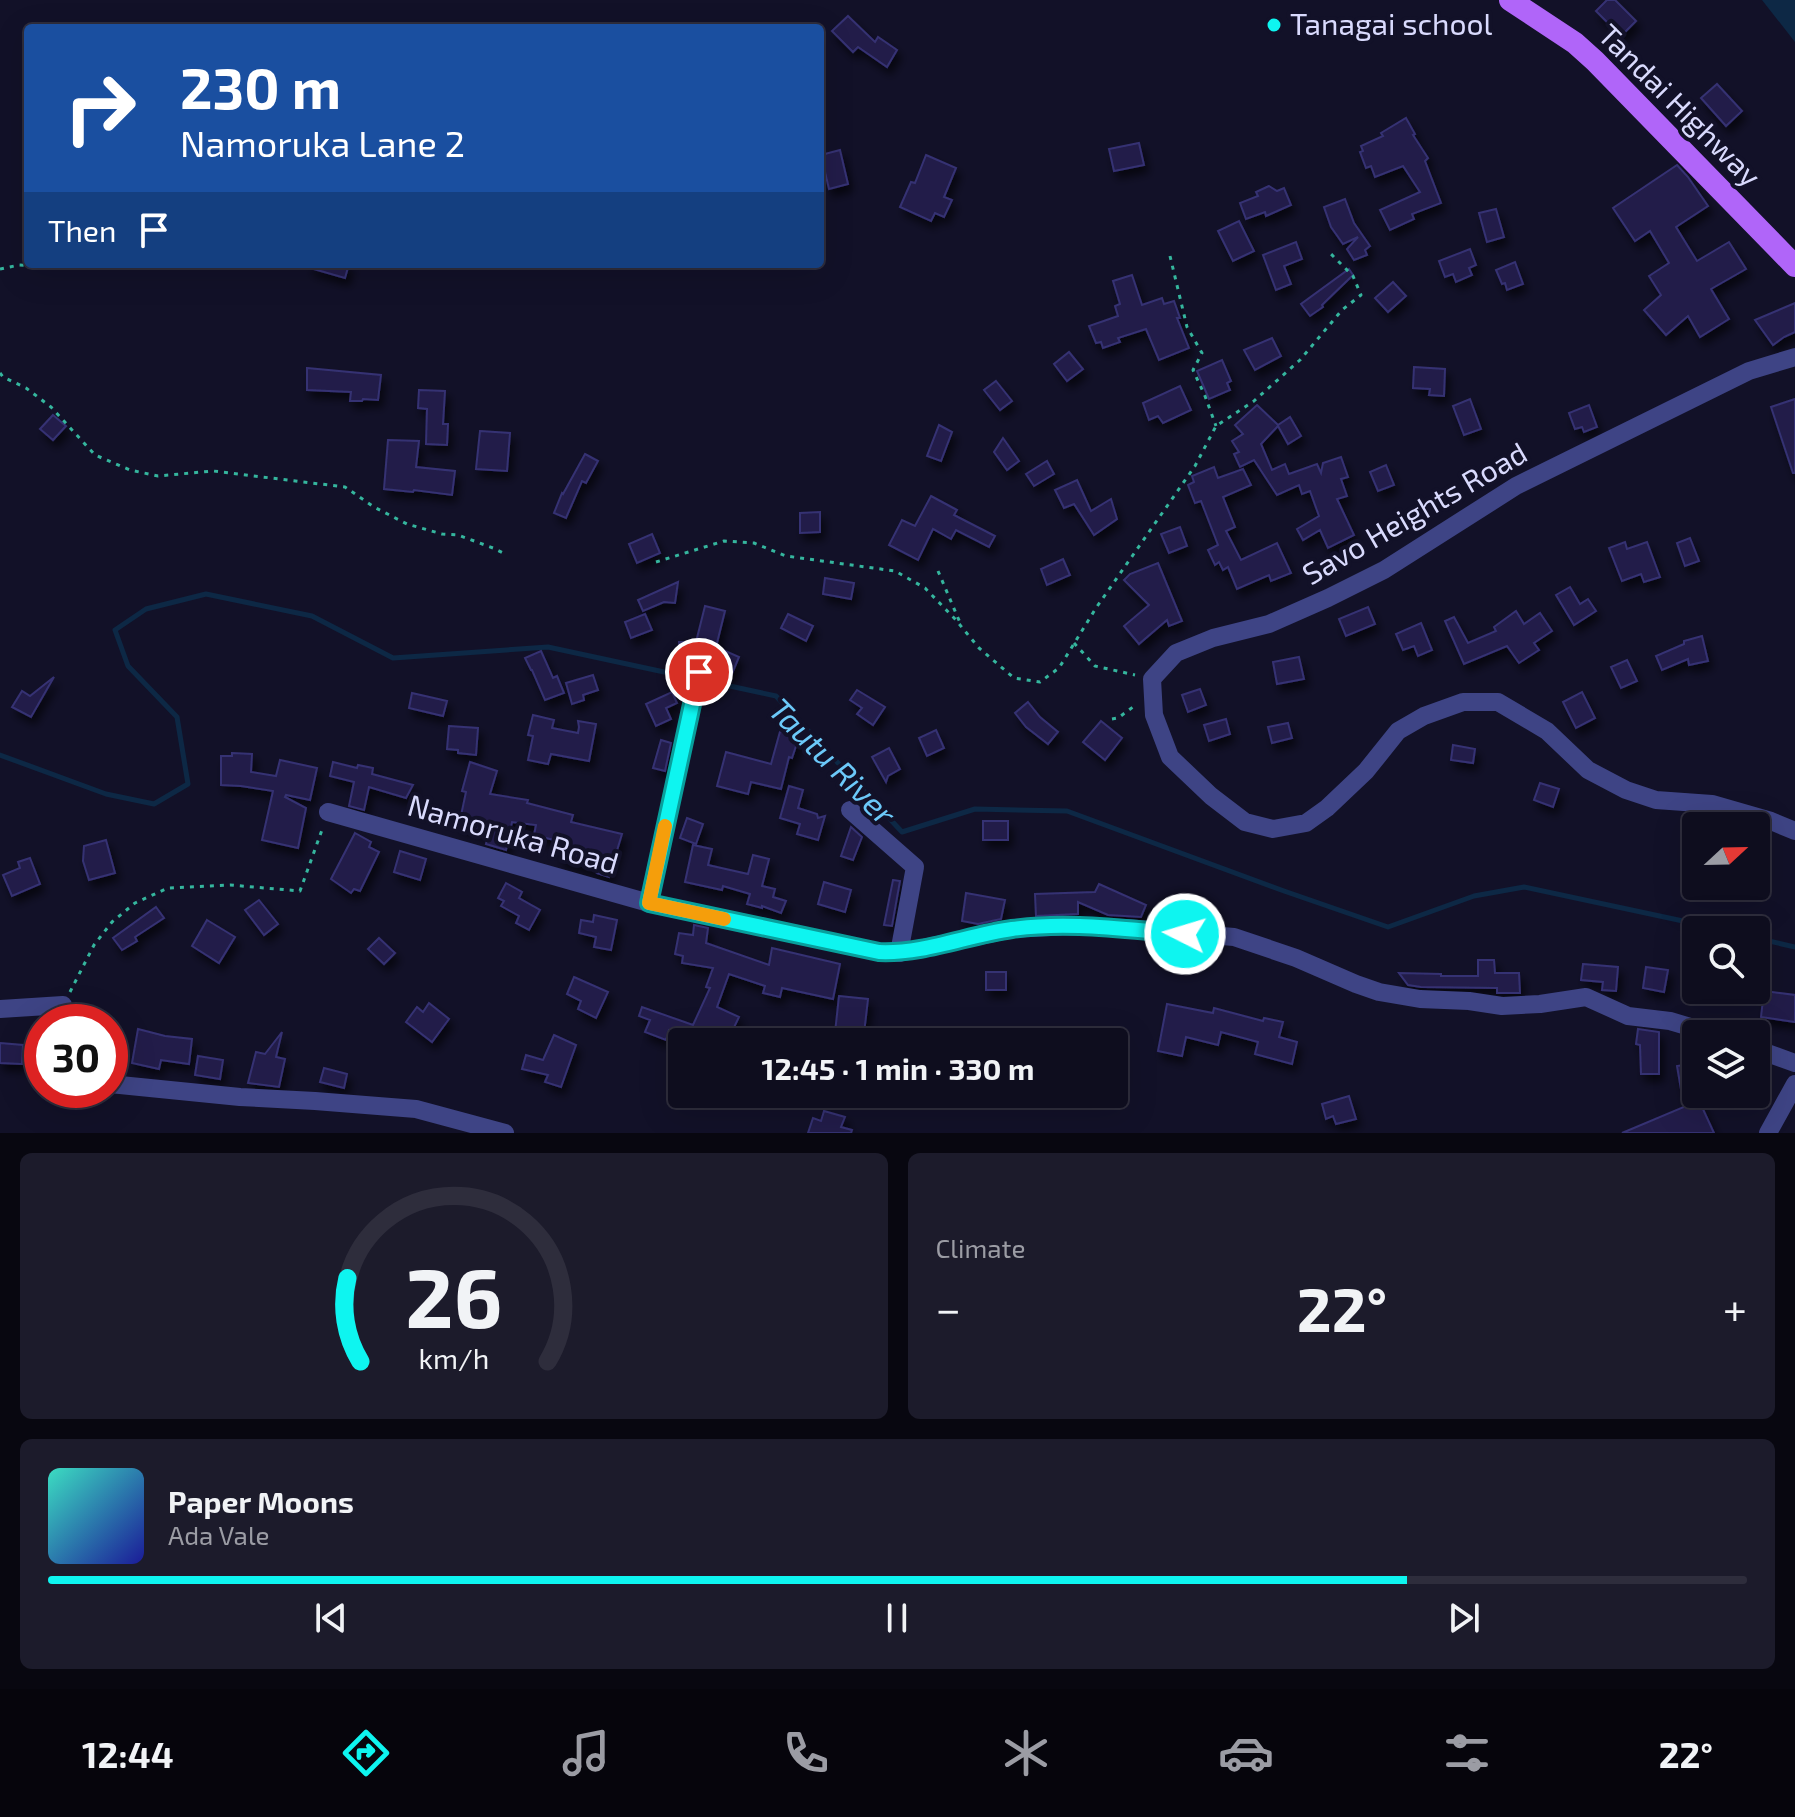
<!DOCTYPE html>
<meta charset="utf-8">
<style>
:root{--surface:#0e0d1e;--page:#1c1b2b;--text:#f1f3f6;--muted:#9b9ca4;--line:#2e2d3c;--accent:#0ef5f0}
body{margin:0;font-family:"Exo 2",sans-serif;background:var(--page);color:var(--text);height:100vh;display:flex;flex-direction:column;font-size:30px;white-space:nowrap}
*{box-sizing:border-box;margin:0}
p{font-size:26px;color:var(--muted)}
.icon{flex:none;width:44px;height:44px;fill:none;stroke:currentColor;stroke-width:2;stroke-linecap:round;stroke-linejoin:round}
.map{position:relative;height:1133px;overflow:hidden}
.side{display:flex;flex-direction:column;gap:20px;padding:20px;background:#080710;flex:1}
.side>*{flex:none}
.hud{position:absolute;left:24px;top:24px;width:800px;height:244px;border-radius:8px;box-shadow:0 8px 32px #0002,0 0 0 2px var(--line);background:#1a4fa0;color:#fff;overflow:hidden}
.needle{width:52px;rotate:68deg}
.fabs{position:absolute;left:1682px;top:812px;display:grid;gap:16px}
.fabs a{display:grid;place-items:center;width:88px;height:88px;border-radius:8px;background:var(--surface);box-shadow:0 8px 32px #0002,0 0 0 2px var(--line);font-size:40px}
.speed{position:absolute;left:24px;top:1004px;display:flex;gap:16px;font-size:40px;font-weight:700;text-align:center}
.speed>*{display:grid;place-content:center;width:104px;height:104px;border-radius:50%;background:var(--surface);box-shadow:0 8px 32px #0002,0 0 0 2px var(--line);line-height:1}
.speed .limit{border:12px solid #d22;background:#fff;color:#111}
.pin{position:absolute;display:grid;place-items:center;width:68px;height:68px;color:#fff;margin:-34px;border:4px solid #fff;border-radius:50%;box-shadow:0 2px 8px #0007}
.me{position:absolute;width:88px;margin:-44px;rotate:275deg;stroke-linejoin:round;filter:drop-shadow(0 0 6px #0008)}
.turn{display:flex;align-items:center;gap:28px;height:168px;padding:0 24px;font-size:36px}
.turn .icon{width:104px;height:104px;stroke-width:2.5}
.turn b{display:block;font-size:56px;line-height:68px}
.then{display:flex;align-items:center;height:76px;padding:0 24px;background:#0003;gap:16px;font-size:30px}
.big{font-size:60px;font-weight:700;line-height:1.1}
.side .tile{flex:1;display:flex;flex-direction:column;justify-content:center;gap:12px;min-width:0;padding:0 28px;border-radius:12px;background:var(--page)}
.side .dial{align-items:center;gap:0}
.dial svg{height:208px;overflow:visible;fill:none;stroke:var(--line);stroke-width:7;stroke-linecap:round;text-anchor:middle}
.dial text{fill:var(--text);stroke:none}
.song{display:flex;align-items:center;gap:24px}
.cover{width:96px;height:96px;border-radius:12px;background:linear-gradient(135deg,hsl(170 70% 55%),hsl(240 70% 35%))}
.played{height:8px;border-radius:4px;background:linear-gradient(90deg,var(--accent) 80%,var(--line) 80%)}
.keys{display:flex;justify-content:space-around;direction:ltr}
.heat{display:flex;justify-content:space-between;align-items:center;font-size:44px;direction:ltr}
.side .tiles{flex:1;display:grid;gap:20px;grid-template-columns:1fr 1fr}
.tile:last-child{grid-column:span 2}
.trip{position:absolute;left:668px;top:1028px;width:460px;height:80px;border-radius:8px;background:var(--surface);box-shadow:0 8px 32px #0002,0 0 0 2px var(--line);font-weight:700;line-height:80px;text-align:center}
.dock{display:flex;height:128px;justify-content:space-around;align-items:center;background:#06050c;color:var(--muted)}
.dock .icon{width:56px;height:56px}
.dock .selected{color:var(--accent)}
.dock b{font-size:36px;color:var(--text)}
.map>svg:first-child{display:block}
</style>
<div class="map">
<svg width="1795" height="1133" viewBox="0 0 1795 1133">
<defs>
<filter id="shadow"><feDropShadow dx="4" dy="7" stdDeviation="4" flood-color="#0009"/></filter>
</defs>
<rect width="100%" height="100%" fill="#121128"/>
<polygon fill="#0d2845" points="1762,0 1795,0 1795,42"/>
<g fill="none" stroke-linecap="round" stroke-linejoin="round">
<g stroke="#0d2845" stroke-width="5">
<polyline points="702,680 776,696 902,832 975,809 1067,811 1284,891 1388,927 1474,896 1524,887 1725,930"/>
<polyline points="0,755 106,794 154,804 188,784 177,717 128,666 115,630 146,609 206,594 312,616 393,658 548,647 692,678"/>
<polyline points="1756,938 1795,947"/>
</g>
</g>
<g fill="#211e48" stroke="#363173" stroke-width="2" filter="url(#shadow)">
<polygon points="1607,0 1615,0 1636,21 1621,36 1596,11"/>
<polygon points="848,16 875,42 878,37 897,50 887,67 858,47 853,52 832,31"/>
<polygon points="1717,84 1742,111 1726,126 1701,98"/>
<polygon points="1406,118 1415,134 1413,135 1428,158 1425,161 1441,203 1412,214 1414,219 1390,230 1380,210 1420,192 1403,166 1375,177 1371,166 1366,168 1360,152 1363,151 1361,146 1383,136 1381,133"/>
<polygon points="1139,143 1144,165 1114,171 1109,149"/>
<polygon points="840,150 848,184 829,189 821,155"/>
<polygon points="926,155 956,168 944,197 952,200 944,217 935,213 931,221 900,207 911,182 915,183"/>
<polygon points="1677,165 1688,177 1708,206 1676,227 1697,261 1729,242 1746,269 1711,289 1729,319 1700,337 1688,316 1666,335 1644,310 1661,295 1649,276 1669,263 1650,231 1635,241 1613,208"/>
<polygon points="1269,186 1277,191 1284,188 1291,205 1266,216 1265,212 1246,219 1240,203 1258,196 1256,192"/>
<polygon points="1345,199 1354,223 1370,246 1365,250 1367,255 1354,260 1347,249 1358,237 1343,244 1331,227 1324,207"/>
<polygon points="1496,209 1504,237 1487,242 1479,213"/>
<polygon points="1239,221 1254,251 1233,261 1218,231"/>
<polygon points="1296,242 1302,259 1284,266 1291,284 1276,290 1263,255"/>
<polygon points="1470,249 1476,265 1469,268 1472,275 1456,282 1453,274 1445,277 1439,261"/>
<polygon points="1515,262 1523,284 1507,290 1505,283 1502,284 1496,270"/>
<polygon points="310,264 349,264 345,278 310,268"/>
<polygon points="1349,269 1353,275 1322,305 1323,307 1310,316 1301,304"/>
<polygon points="1132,275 1142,305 1162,298 1164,304 1174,301 1180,318 1177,318 1189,348 1159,360 1146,329 1118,338 1120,342 1103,348 1101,342 1096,343 1089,326 1118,316 1115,306 1120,304 1113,281"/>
<polygon points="1393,282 1406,296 1388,312 1375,298"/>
<polygon points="1795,303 1795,332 1784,337 1773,345 1755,320"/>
<polygon points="1272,338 1281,356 1255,370 1244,350"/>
<polygon points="1069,352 1083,369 1067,381 1054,364"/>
<polygon points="1222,360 1231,381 1227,383 1230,390 1209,399 1197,371"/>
<polygon points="1414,367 1445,369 1444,396 1429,395 1430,389 1413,388"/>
<polygon points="307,368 381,375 378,400 363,399 362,401 350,401 351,392 307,390"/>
<polygon points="996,381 1012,401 1000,410 984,390"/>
<polygon points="1180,386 1191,410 1163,423 1158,416 1149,420 1143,403"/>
<polygon points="419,390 445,391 443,424 448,424 447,445 426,444 427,409 418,408"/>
<polygon points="1470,399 1481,429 1464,435 1453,406"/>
<polygon points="1795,399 1795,473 1793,473 1771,407"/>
<polygon points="1257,405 1278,425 1290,417 1301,436 1288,444 1278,426 1261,444 1272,470 1285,464 1289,474 1317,464 1321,473 1323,463 1341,457 1348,477 1341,479 1347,496 1337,499 1354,535 1328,548 1320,530 1303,540 1297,529 1319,516 1310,491 1302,494 1299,485 1277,495 1254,460 1240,467 1234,454 1239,452 1232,441 1243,434 1235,425"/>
<polygon points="1589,405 1597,427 1584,432 1582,427 1575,429 1569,413"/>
<polygon points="53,415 66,426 53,440 40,429"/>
<polygon points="939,425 952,432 941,461 927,456"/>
<polygon points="480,431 510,433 507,471 476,469"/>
<polygon points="1003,438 1019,461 1007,470 994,452"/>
<polygon points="388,440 419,441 416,467 455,471 452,495 414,490 413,492 384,489"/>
<polygon points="585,454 598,461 586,483 582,481 566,518 554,513 562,493 563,494"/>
<polygon points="1047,461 1054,474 1034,486 1026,474"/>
<polygon points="1386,465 1394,485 1378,491 1370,472"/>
<polygon points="1214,467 1218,478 1243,469 1251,485 1223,497 1235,527 1226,531 1241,560 1277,543 1291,573 1271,581 1269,575 1237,589 1228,567 1223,570 1219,562 1215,565 1208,550 1218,545 1201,501 1195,503 1188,485 1194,482 1192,476"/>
<polygon points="1077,480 1091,511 1111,499 1117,519 1094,535 1074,504 1064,508 1055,490"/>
<polygon points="931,496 957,510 954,515 995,536 989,547 956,530 951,539 933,529 918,560 889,545 902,520 915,526"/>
<polygon points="820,512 820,532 800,533 800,513"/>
<polygon points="1180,527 1187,546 1169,553 1161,534"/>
<polygon points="652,534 660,553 637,563 629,544"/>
<polygon points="1690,538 1699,561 1685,566 1677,543"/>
<polygon points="1625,542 1627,549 1647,542 1660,577 1644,582 1641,574 1622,581 1609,548"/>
<polygon points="1063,559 1070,575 1047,585 1041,569"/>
<polygon points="1158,563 1182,621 1169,626 1167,620 1139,644 1124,626 1149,605 1124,580 1130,574"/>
<polygon points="825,578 854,583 851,599 823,594"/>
<polygon points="678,582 675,603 664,602 643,611 638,600"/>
<polygon points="1570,587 1580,604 1588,599 1596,611 1574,625 1556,595"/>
<polygon points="705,606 725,611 716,647 739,657 731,676 709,666 702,661 680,664 679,642 696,642"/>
<polygon points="1368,607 1375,624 1346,636 1339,619"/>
<polygon points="1516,611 1524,624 1540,613 1552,631 1534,643 1539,650 1519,663 1507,646 1464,664 1445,621 1454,617 1468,643 1496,631 1494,627"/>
<polygon points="645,614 652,630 631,638 625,622"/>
<polygon points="788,614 813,626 806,641 781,628"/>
<polygon points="1421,623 1432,650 1418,656 1414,646 1403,650 1396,634"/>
<polygon points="1702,636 1708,661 1689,665 1688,659 1662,670 1656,656 1684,644 1684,641"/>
<polygon points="541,651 553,678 557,676 564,693 545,700 532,670 531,670 525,658"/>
<polygon points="1299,657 1304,679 1277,684 1273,662"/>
<polygon points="1627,660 1637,681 1621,688 1611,667"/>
<polygon points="593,675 598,690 583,695 584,700 572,704 566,683"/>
<polygon points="54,677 31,717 12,707 22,691 30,696"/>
<polygon points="1200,689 1206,705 1188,712 1182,695"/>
<polygon points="857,690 885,707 873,725 857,714 862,708 850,700"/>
<polygon points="672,692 677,703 666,708 671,719 656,726 646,704"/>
<polygon points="1582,692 1595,718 1576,728 1563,702"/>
<polygon points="412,693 447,701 443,716 409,708"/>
<polygon points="1028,702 1040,717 1058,732 1048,744 1026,727 1015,713"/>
<polygon points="533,715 554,720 552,728 578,733 579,727 578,721 596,724 589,761 551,754 548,764 528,760 533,736 528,735"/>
<polygon points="1226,719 1230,734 1209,741 1204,725"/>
<polygon points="1101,721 1122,738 1105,760 1083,742"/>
<polygon points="1288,723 1292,738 1272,743 1268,727"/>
<polygon points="449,726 478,728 476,755 458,753 458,750 447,749"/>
<polygon points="781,728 800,734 792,758 789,757 781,789 751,782 748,794 717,786 726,752 771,764"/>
<polygon points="936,730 944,748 927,756 919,738"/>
<polygon points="661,740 671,743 665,771 653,768"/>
<polygon points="1453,745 1475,749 1473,763 1451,760"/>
<polygon points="889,748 900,769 888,776 886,782 872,757"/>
<polygon points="232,753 252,754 251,772 276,776 280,760 317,768 310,800 286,795 285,797 306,808 298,848 262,840 273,791 241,786 221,785 221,756 232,756"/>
<polygon points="333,762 357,768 358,765 373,768 372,774 413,785 406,798 369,787 364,810 349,806 354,782 330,776"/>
<polygon points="470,762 497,771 490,794 528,800 527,803 573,815 571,822 622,834 609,877 597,873 598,870 560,859 562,842 534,835 536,825 512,822 506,850 486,844 489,832 459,825 466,792 462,791"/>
<polygon points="1540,783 1559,789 1553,807 1534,800"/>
<polygon points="789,786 803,790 798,808 817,814 818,818 825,816 818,840 797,834 800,824 780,818"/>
<polygon points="687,818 703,824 696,844 680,838"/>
<rect x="983" y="821" width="25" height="19"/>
<polygon points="851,827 862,837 853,860 841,856"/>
<polygon points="355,833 371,842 369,847 379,852 360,891 354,889 351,893 331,879"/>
<polygon points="106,840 115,873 89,880 83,861 84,846"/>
<polygon points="693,845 712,849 708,865 748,874 753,855 769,859 762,886 775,889 773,897 786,901 781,913 762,906 762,908 747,904 750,894 723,886 722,890 685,882"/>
<polygon points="400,851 426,859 420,880 394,872"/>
<polygon points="30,858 40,884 12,896 3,875 20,868 18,862"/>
<polygon points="893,880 900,881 892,926 884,925"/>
<polygon points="824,882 851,890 845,912 818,904"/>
<polygon points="506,883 522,892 519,898 540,910 529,930 516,923 519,916 501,906 504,901 498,898"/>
<polygon points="1099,884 1146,905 1141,917 1108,915 1078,902 1078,914 1036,916 1035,894 1095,892"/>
<polygon points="966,893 1005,900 1001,919 978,924 962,921"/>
<polygon points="259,900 278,924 264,935 245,910"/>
<polygon points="156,907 164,918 135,937 137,941 122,950 113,938"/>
<polygon points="594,915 617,920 611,950 594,947 596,937 579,933 581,920 593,922"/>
<polygon points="207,920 235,937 219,963 192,946"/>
<polygon points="694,925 708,928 706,943 769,965 772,948 840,964 833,999 782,988 780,997 763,993 765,986 729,974 717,1007 739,1017 727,1042 714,1036 711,1042 696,1042 669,1030 666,1040 645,1032 650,1020 639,1016 642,1007 693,1025 710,988 706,987 713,968 682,963 683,956 675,954 679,933 693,935"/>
<polygon points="379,938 395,953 384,964 368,949"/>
<polygon points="1478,960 1494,960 1495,973 1519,973 1520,993 1497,993 1497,988 1421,987 1408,985 1399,973 1441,974 1441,976 1478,976"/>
<polygon points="1583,964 1618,967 1616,991 1602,990 1603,982 1581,980"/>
<polygon points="1646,967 1668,970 1664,992 1643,988"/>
<rect x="986" y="972" width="20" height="18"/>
<polygon points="574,977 608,992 596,1018 578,1009 581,1001 567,994"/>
<polygon points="1764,991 1795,995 1795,1022 1761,1017"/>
<polygon points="839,996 868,999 863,1042 834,1042"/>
<polygon points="429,1003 449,1019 432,1042 406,1022 417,1007 423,1012"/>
<polygon points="1167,1004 1213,1013 1214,1008 1263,1021 1264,1018 1283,1022 1279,1037 1297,1042 1292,1064 1255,1054 1258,1042 1221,1032 1218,1045 1186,1037 1182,1056 1158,1051"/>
<polygon points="138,1029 165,1036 192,1039 189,1064 161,1060 159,1069 132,1063"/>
<polygon points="1638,1029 1659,1032 1659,1074 1641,1074 1640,1045 1636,1044"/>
<polygon points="282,1032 276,1057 285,1059 279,1087 248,1083 256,1052 265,1054"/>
<polygon points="554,1035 576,1045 561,1087 545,1082 548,1075 522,1069 526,1055 543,1060"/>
<polygon points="0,1043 23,1045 22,1064 0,1063"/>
<polygon points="198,1056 223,1060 220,1079 195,1075"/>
<polygon points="1696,1063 1696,1094 1714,1133 1622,1133 1684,1107 1677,1066"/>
<polygon points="324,1068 347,1074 344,1088 320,1082"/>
<polygon points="1349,1096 1356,1119 1336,1124 1333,1116 1326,1119 1322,1104"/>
<polygon points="824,1111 845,1117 841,1127 852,1130 851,1133 808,1133 813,1118 821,1121"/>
</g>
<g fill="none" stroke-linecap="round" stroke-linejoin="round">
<g stroke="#35b69e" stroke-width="3" stroke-dasharray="4 6" stroke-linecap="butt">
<polyline points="1170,256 1187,327 1202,353 1193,370 1205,396 1216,426"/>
<polyline points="0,269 19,265 84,267 89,264"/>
<polyline points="0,373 3,377 26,388 51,407 95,455 130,470 158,476 213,471 345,487 374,507 407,524 442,534 458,535 493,548 507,555"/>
<polyline points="656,562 724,541 754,543 786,556 895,571 925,588 955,619 979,648 1014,678 1040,682 1059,668 1096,608 1195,466 1216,426 1254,401 1300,360 1342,310 1361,295 1353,276 1328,251"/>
<polyline points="938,571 961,625"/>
<polyline points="1074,643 1095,666 1135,675"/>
<polyline points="1112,719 1118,718 1137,704"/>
<polyline points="70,992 94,945 112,922 135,903 168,888 230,885 300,891 323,827"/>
</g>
<g stroke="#3e4485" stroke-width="18">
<polyline points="1795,357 1749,371 1516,486 1384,570 1328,598 1269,624 1213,638 1176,653 1152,679 1154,715 1170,757 1211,796 1245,822 1273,829 1306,823 1327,808 1366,771 1398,731 1424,716 1463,702 1498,702 1547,731 1588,770 1626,790 1656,800 1712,804 1771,821 1795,831"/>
<polyline points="850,810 915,867 899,953"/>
<polyline points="328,812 649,903 879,952 899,953 1013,929 1071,926 1126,928 1234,937 1296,958 1356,984 1379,992 1420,999 1469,1001 1502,1006 1540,1004 1586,997 1628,1016 1670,1021 1714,1034"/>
<polyline points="649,903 699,672"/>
<polyline points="0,1009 63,1005"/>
<polyline points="1756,1049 1795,1063"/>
<polyline points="110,1084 240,1097 315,1101 416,1109 505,1133"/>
<polyline points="1768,1133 1795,1084"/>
</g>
<polyline stroke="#b065f9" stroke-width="22" points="1510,0 1575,43 1595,61 1795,266"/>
</g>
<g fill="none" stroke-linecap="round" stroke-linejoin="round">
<g stroke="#099f9c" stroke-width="20">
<path id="route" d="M 699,672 L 649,903 L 879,952 C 924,954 968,935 1012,929 C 1070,921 1128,930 1185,934"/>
</g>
<use href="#route" stroke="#0ef5f0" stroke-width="14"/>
<polyline stroke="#f59e0b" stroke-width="14" points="665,826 649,903 724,919"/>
</g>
<circle fill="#0ef5f0" stroke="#121128" stroke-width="3" cx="1274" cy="25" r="8"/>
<g text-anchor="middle" stroke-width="8" stroke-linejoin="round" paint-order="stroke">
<g font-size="30" fill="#d9dafd" stroke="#121128" text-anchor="start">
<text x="1290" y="35">Tanagai school</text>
</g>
<g font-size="30" fill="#d9dafd" stroke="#121128">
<text transform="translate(1679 106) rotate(45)" y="10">Tandai Highway</text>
<text transform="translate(1415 514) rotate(-30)" y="10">Savo Heights Road</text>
<text transform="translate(513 835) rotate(16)" y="10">Namoruka Road</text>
</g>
<g font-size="32" font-style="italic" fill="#6cc9f9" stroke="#121128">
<text transform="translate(832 762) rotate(45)" y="11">Tautu River</text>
</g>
</g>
</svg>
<div class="fabs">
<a><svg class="needle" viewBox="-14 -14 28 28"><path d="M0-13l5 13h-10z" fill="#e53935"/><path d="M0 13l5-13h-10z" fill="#9b9ca4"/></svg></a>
<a><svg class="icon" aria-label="search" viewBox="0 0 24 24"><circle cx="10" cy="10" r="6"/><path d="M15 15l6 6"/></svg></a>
<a><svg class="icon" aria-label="layers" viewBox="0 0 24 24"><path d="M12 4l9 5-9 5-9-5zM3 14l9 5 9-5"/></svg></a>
</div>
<div class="speed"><div class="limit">30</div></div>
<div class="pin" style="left:699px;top:672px;background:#d93025"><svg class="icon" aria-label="arrive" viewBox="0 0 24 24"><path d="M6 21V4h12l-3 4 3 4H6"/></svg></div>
<svg class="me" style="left:1185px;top:934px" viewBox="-20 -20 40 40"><circle r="17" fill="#0ef5f0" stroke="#fff" stroke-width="3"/><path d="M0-11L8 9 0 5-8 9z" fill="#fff"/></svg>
<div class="trip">12:45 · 1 min · 330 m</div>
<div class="hud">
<div class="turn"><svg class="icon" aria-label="right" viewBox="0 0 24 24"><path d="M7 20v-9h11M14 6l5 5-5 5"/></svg><div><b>230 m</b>Namoruka Lane 2</div></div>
<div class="then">Then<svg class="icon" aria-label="arrive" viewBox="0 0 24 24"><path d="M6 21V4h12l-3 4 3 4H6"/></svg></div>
</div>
</div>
<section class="side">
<div class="tiles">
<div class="tile dial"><svg viewBox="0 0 100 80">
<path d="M14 69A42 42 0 1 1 86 69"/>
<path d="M14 69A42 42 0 0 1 9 37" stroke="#0ef5f0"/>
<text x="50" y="56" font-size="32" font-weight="700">26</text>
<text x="50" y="72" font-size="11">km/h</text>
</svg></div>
<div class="tile"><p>Climate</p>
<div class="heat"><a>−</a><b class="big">22°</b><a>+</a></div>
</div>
<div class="tile">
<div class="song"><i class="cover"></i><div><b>Paper Moons</b><p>Ada Vale</p></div></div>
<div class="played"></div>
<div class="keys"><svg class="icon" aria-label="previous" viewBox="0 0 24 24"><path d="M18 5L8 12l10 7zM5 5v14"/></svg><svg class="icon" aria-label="pause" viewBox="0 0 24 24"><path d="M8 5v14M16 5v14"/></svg><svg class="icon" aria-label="next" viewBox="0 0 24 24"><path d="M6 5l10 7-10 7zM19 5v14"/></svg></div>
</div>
</div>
</section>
<nav class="dock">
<b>12:44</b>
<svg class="icon selected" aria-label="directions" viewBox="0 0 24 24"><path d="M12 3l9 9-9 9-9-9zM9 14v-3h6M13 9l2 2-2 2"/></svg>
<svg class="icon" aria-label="music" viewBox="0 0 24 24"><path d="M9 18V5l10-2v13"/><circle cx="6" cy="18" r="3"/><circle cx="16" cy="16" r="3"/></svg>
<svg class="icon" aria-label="phone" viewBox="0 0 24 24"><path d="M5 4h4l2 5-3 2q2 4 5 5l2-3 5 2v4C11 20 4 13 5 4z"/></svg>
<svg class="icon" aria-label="climate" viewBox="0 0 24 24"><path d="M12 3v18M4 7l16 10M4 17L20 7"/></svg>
<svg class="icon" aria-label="car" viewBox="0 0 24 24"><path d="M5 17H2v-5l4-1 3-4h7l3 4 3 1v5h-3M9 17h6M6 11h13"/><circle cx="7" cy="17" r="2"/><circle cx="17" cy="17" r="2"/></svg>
<svg class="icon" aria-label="filters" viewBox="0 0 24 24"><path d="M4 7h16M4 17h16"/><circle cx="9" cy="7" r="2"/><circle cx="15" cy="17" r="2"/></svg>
<b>22°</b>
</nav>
